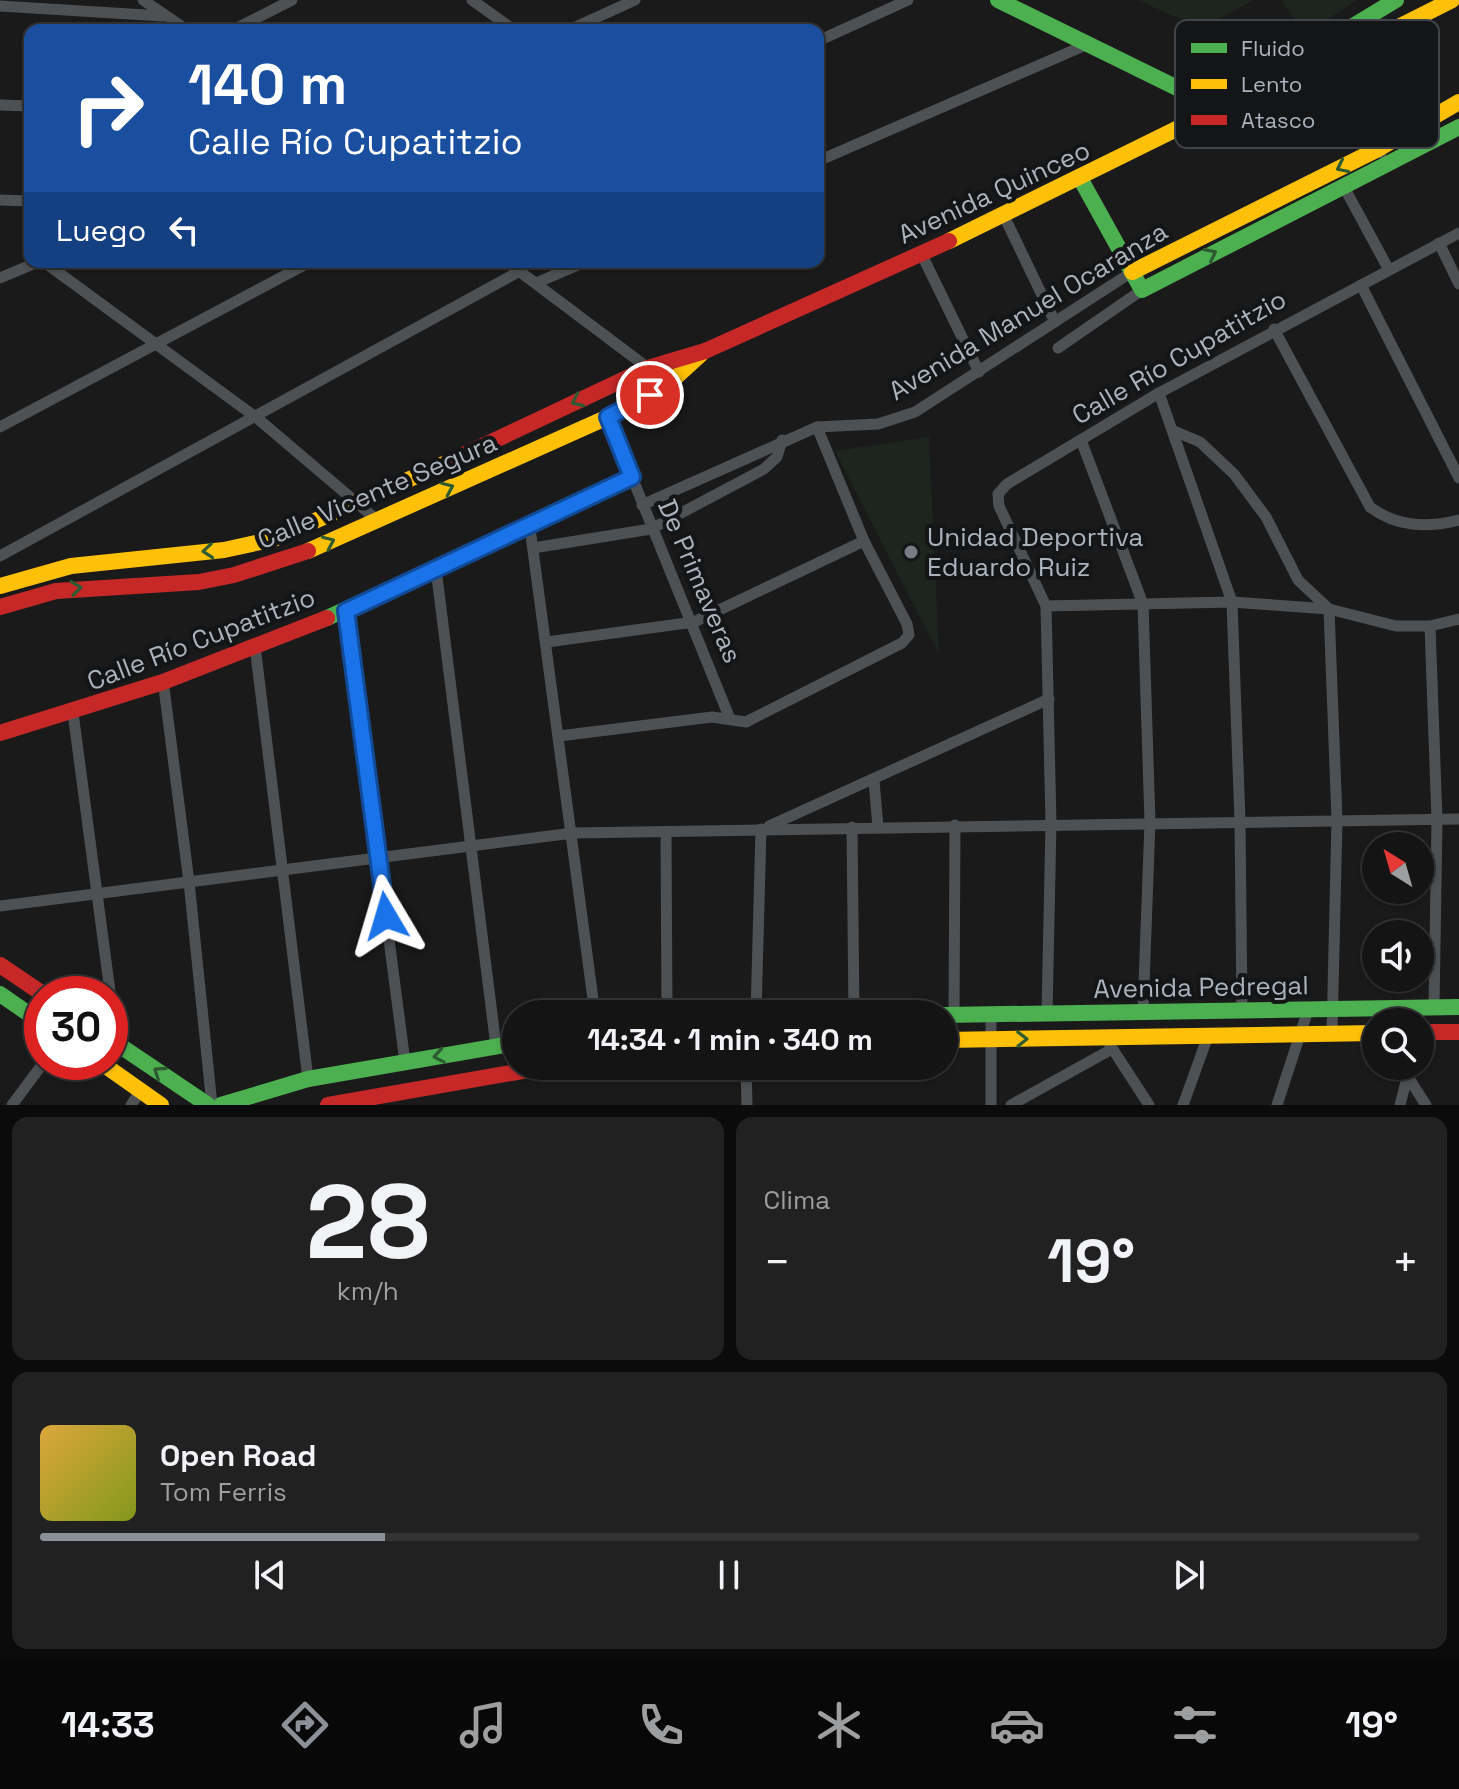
<!DOCTYPE html>
<html lang="es">
<meta charset="utf-8">
<style>
:root{--surface:#141414;--page:#212122;--text:#f1f3f6;--muted:#9d9ea0;--line:#333334;--accent:#8c9099}
body{margin:0;font-family:"Space Grotesk",sans-serif;background:var(--page);color:var(--text);height:100vh;display:flex;flex-direction:column;font-size:30px;white-space:nowrap}
*{box-sizing:border-box;margin:0}
p{font-size:26px;color:var(--muted)}
.icon{flex:none;width:44px;height:44px;fill:none;stroke:currentColor;stroke-width:2;stroke-linecap:round;stroke-linejoin:round}
.map{position:relative;height:1105px;overflow:hidden}
.details{display:flex;flex-direction:column;gap:12px;padding:12px;background:#0b0b0b;flex:1}
.details>*{flex:none}
.banner{position:absolute;left:24px;top:24px;width:800px;height:244px;border-radius:16px;box-shadow:0 2px 6px #0004,0 0 0 2px var(--line);background:#1a4fa0;color:#fff;overflow:hidden}
.needle{width:52px;rotate:323deg}
.fabs{position:absolute;left:1362px;top:832px;display:grid;gap:16px}
.fabs a{display:grid;place-items:center;width:72px;height:72px;border-radius:50%;background:var(--surface);box-shadow:0 2px 6px #0004,0 0 0 2px var(--line);font-size:40px}
.speed{position:absolute;left:24px;top:976px;display:flex;gap:16px;font-size:40px;font-weight:700;text-align:center}
.speed>*{display:grid;place-content:center;width:104px;height:104px;border-radius:50%;background:var(--surface);box-shadow:0 2px 6px #0004,0 0 0 2px var(--line);line-height:1}
.speed .limit{border:12px solid #d22;background:#fff;color:#111}
.pin{position:absolute;display:grid;place-items:center;width:68px;height:68px;color:#fff;margin:-34px;border:4px solid #fff;border-radius:50%;box-shadow:0 2px 8px #0007}
.me{position:absolute;width:88px;margin:-44px;rotate:353deg;stroke-linejoin:round;filter:drop-shadow(0 0 6px #0008)}
.turn{display:flex;align-items:center;gap:28px;height:168px;padding:0 32px;font-size:36px}
.turn .icon{width:104px;height:104px;stroke-width:2.5}
.turn b{display:block;font-size:56px;line-height:68px}
.then{display:flex;align-items:center;height:76px;padding:0 32px;background:#0003;gap:16px;font-size:30px}
.big{font-size:60px;font-weight:700;line-height:1.1}
.details .widget{flex:1;display:flex;flex-direction:column;justify-content:center;gap:12px;min-width:0;padding:0 28px;border-radius:16px;background:var(--page)}
.details .dial{align-items:center;gap:0}
.dial b{font-size:104px;line-height:1}
.song{display:flex;align-items:center;gap:24px}
.cover{width:96px;height:96px;border-radius:12px;background:linear-gradient(135deg,hsl(40 70% 55%),hsl(70 70% 35%))}
.played{height:8px;border-radius:4px;background:linear-gradient(90deg,var(--accent) 25%,var(--line) 25%)}
.keys{display:flex;justify-content:space-around;direction:ltr}
.heat{display:flex;justify-content:space-between;align-items:center;font-size:44px;direction:ltr}
.details .tiles{flex:1;display:grid;gap:12px;grid-template-columns:1fr 1fr}
.widget:last-child{grid-column:span 2}
.trip{position:absolute;left:502px;top:1000px;width:456px;height:80px;border-radius:40px;background:var(--surface);box-shadow:0 2px 6px #0004,0 0 0 2px var(--line);font-weight:700;line-height:80px;text-align:center}
.tabs{display:flex;height:128px;justify-content:space-around;align-items:center;background:#080808;color:var(--muted)}
.tabs .icon{width:56px;height:56px}
.tabs .current{color:var(--accent)}
.tabs b{font-size:36px;color:var(--text)}
.map>svg:first-child{display:block}
</style>
<div class="map">
<svg width="1459" height="1105" viewBox="0 0 1459 1105">
<rect width="100%" height="100%" fill="#1a1a1b"/>
<g fill="#1e251e">
<polygon points="1137,0 1254,0 1202,28"/>
<polygon points="1281,0 1357,0 1305,34"/>
<polygon points="929,437 939,654 835,451"/>
</g>
<g fill="none" stroke-linecap="round" stroke-linejoin="round">
<g stroke="#4e5154" stroke-width="11">
<polyline points="143,0 187,30"/>
<polyline points="472,0 514,30"/>
<polyline points="0,6 162,16"/>
<polyline points="233,30 292,0"/>
<polyline points="569,30 635,0"/>
<polyline points="818,41 908,0"/>
<polyline points="1331,55 1381,153"/>
<polyline points="0,105 30,106"/>
<polyline points="818,161 1088,44"/>
<polyline points="1344,187 1389,270"/>
<polyline points="0,200 30,201"/>
<polyline points="1004,216 1055,322"/>
<polyline points="1439,243 1459,284"/>
<polyline points="921,253 979,372"/>
<polyline points="44,262 257,418 377,520"/>
<polyline points="507,262 648,368 666,386"/>
<polyline points="0,278 38,262"/>
<polyline points="536,283 585,262"/>
<polyline points="1361,285 1459,478"/>
<path d="M 1274,329 L 1370,507 C 1397,527 1426,528 1459,520"/>
<polyline points="1058,348 1142,290"/>
<polyline points="1159,393 1232,602 1240,821 1242,1010"/>
<polyline points="0,427 310,262"/>
<polyline points="1174,431 1200,442 1234,474 1266,517 1298,580 1329,609 1337,820 1332,1033"/>
<polyline points="1081,440 1143,604 1150,822 1143,1011"/>
<polyline points="632,477 730,719"/>
<polyline points="642,505 817,427 878,424 915,412 1132,272"/>
<polyline points="530,528 595,1014"/>
<polyline points="533,548 651,529 764,469 777,457 782,440"/>
<polyline points="0,556 520,271"/>
<polyline points="436,569 496,1046"/>
<polyline points="1046,606 1232,602 1329,609 1396,626 1430,626 1459,619"/>
<polyline points="346,611 405,1062"/>
<polyline points="1430,626 1437,820 1434,1007"/>
<polyline points="547,642 694,622 864,541"/>
<polyline points="255,646 308,1079"/>
<polyline points="163,680 189,882 212,1105"/>
<polyline points="73,713 117,1044"/>
<polyline points="559,736 712,717 746,722 902,643 909,635 907,624 864,541 817,427"/>
<polyline points="874,781 878,827"/>
<polyline points="769,826 1049,699"/>
<polyline points="852,827 854,1014"/>
<polyline points="666,832 667,1014"/>
<polyline points="0,906 573,833 1459,819"/>
<polyline points="1047,1013 1051,823 1046,606 999,506 998,494 1007,484 1159,393 1459,233"/>
<polyline points="756,1014 761,829"/>
<polyline points="991,1014 991,1105"/>
<polyline points="954,1015 955,825"/>
<polyline points="1110,1045 1149,1105"/>
<polyline points="746,1066 747,1105"/>
<polyline points="1408,1077 1426,1105"/>
<polyline points="12,1105 44,1062"/>
<polyline points="131,1105 141,1090"/>
<polyline points="1011,1105 1112,1049"/>
<polyline points="1183,1105 1208,1036"/>
<polyline points="1277,1105 1308,1010"/>
<polyline points="1400,1105 1410,1066"/>
</g>
<g stroke="#4caf50" stroke-width="16">
<polyline points="998,0 1220,109"/>
<polyline points="1301,67 1325,43 1396,0"/>
<polyline points="1080,178 1142,290 1459,127"/>
<polyline points="327,618 632,477 608,417"/>
<polyline points="0,994 42,1023"/>
<polyline points="944,1015 1459,1007"/>
<polyline points="110,1039 208,1105"/>
<polyline points="221,1105 308,1079 516,1043"/>
</g>
<g stroke="#ffc107" stroke-width="16">
<polyline points="949,241 1300,68 1333,60 1452,0"/>
<polyline points="1132,272 1378,149 1459,102"/>
<polyline points="308,551 608,417 666,386 701,354"/>
<polyline points="0,586 71,566 224,550 274,539 455,459"/>
<polyline points="944,1040 1376,1033"/>
<polyline points="100,1062 161,1105"/>
</g>
<g stroke="#c62828" stroke-width="16">
<polyline points="455,459 648,368 705,351 949,241"/>
<polyline points="0,607 56,591 199,582 234,575 308,551"/>
<polyline points="0,733 163,682 327,618"/>
<polyline points="0,965 43,994"/>
<polyline points="1420,1032 1459,1032"/>
<polyline points="328,1105 551,1066"/>
</g>
</g>
<defs><path id="oneway-chevron" d="M-2-3.5L2.5 0L-2 3.5" fill="none" stroke-width="1.6" stroke-linecap="round" stroke-linejoin="round" transform="scale(2)"/></defs>
<g stroke="#2d5a31">
<use href="#oneway-chevron" transform="translate(1342 167) rotate(154)"/>
<use href="#oneway-chevron" transform="translate(1211 254) rotate(-27)"/>
<use href="#oneway-chevron" transform="translate(577 401) rotate(155)"/>
<use href="#oneway-chevron" transform="translate(448 488) rotate(-24)"/>
<use href="#oneway-chevron" transform="translate(329 542) rotate(-24)"/>
<use href="#oneway-chevron" transform="translate(208 551) rotate(175)"/>
<use href="#oneway-chevron" transform="translate(76 588) rotate(-7)"/>
<use href="#oneway-chevron" transform="translate(1022 1039) rotate(-1)"/>
<use href="#oneway-chevron" transform="translate(439 1056) rotate(170)"/>
<use href="#oneway-chevron" transform="translate(159 1072) rotate(-146)"/>
</g>
<g fill="none" stroke-linecap="round" stroke-linejoin="round">
<g stroke="#114b97" stroke-width="20">
<polyline id="route" points="386,916 346,611 632,477 608,417 650,395"/>
</g>
<use href="#route" stroke="#1a73e8" stroke-width="14"/>
</g>
<circle fill="#787d84" stroke="#141517" stroke-width="3" cx="911" cy="552" r="8"/>
<g text-anchor="middle" stroke-width="8" stroke-linejoin="round" paint-order="stroke">
<g font-size="26" fill="#abb3bc" stroke="#141517">
<text transform="translate(994 192) rotate(-25)" y="9">Avenida Quinceo</text>
<text transform="translate(1028 311) rotate(-31)" y="9">Avenida Manuel Ocaranza</text>
<text transform="translate(1179 357) rotate(-30)" y="9">Calle Río Cupatitzio</text>
<text transform="translate(377 491) rotate(-23)" y="9">Calle Vicente Segura</text>
<text transform="translate(700 581) rotate(67)" y="9">De Primaveras</text>
<text transform="translate(201 639) rotate(-21)" y="9">Calle Río Cupatitzio</text>
<text transform="translate(1201 987) rotate(-1)" y="9">Avenida Pedregal</text>
</g>
<g font-size="26" fill="#abb3bc" stroke="#141517" text-anchor="start">
<text x="927" y="546">Unidad Deportiva<tspan x="927" dy="30">Eduardo Ruiz</tspan></text>
</g>
</g>
<rect x="1175" y="20" width="264" height="128" rx="12" fill="#141517" stroke="#414449" stroke-width="2"/>
<rect x="1191" y="43" width="36" height="10" fill="#4caf50"/>
<rect x="1191" y="79" width="36" height="10" fill="#ffc107"/>
<rect x="1191" y="115" width="36" height="10" fill="#c62828"/>
<g font-size="22" fill="#abb3bc">
<text x="1241" y="56">Fluido</text>
<text x="1241" y="92">Lento</text>
<text x="1241" y="128">Atasco</text>
</g>
</svg>
<div class="fabs">
<a><svg class="needle" viewBox="-14 -14 28 28"><path d="M0-13l5 13h-10z" fill="#e53935"/><path d="M0 13l5-13h-10z" fill="#9d9ea0"/></svg></a>
<a><svg class="icon" aria-label="sound" viewBox="0 0 24 24"><path d="M4 9h4l5-4v14l-5-4H4zM17 9q2 3 0 6"/></svg></a>
<a><svg class="icon" aria-label="search" viewBox="0 0 24 24"><circle cx="10" cy="10" r="6"/><path d="M15 15l6 6"/></svg></a>
</div>
<div class="speed"><div class="limit">30</div></div>
<div class="pin" style="left:650px;top:395px;background:#d93025"><svg class="icon" aria-label="arrive" viewBox="0 0 24 24"><path d="M6 21V4h12l-3 4 3 4H6"/></svg></div>
<svg class="me" style="left:386px;top:916px" viewBox="-20 -20 40 40"><path d="M0-17L14 15 0 8-14 15z" fill="#1a73e8" stroke="#fff" stroke-width="4"/></svg>
<div class="trip">14:34 · 1 min · 340 m</div>
<div class="banner">
<div class="turn"><svg class="icon" aria-label="right" viewBox="0 0 24 24"><path d="M7 20v-9h11M14 6l5 5-5 5"/></svg><div><b>140 m</b>Calle Río Cupatitzio</div></div>
<div class="then">Luego<svg class="icon" aria-label="left" viewBox="0 0 24 24"><path d="M17 20v-9H6M10 6l-5 5 5 5"/></svg></div>
</div>
</div>
<section class="details">
<div class="tiles">
<div class="widget dial"><b>28</b><p>km/h</p></div>
<div class="widget"><p>Clima</p>
<div class="heat"><a>−</a><b class="big">19°</b><a>+</a></div>
</div>
<div class="widget">
<div class="song"><i class="cover"></i><div><b>Open Road</b><p>Tom Ferris</p></div></div>
<div class="played"></div>
<div class="keys"><svg class="icon" aria-label="previous" viewBox="0 0 24 24"><path d="M18 5L8 12l10 7zM5 5v14"/></svg><svg class="icon" aria-label="pause" viewBox="0 0 24 24"><path d="M8 5v14M16 5v14"/></svg><svg class="icon" aria-label="next" viewBox="0 0 24 24"><path d="M6 5l10 7-10 7zM19 5v14"/></svg></div>
</div>
</div>
</section>
<nav class="tabs">
<b>14:33</b>
<svg class="icon current" aria-label="directions" viewBox="0 0 24 24"><path d="M12 3l9 9-9 9-9-9zM9 14v-3h6M13 9l2 2-2 2"/></svg>
<svg class="icon" aria-label="music" viewBox="0 0 24 24"><path d="M9 18V5l10-2v13"/><circle cx="6" cy="18" r="3"/><circle cx="16" cy="16" r="3"/></svg>
<svg class="icon" aria-label="phone" viewBox="0 0 24 24"><path d="M5 4h4l2 5-3 2q2 4 5 5l2-3 5 2v4C11 20 4 13 5 4z"/></svg>
<svg class="icon" aria-label="climate" viewBox="0 0 24 24"><path d="M12 3v18M4 7l16 10M4 17L20 7"/></svg>
<svg class="icon" aria-label="car" viewBox="0 0 24 24"><path d="M5 17H2v-5l4-1 3-4h7l3 4 3 1v5h-3M9 17h6M6 11h13"/><circle cx="7" cy="17" r="2"/><circle cx="17" cy="17" r="2"/></svg>
<svg class="icon" aria-label="filters" viewBox="0 0 24 24"><path d="M4 7h16M4 17h16"/><circle cx="9" cy="7" r="2"/><circle cx="15" cy="17" r="2"/></svg>
<b>19°</b>
</nav>
